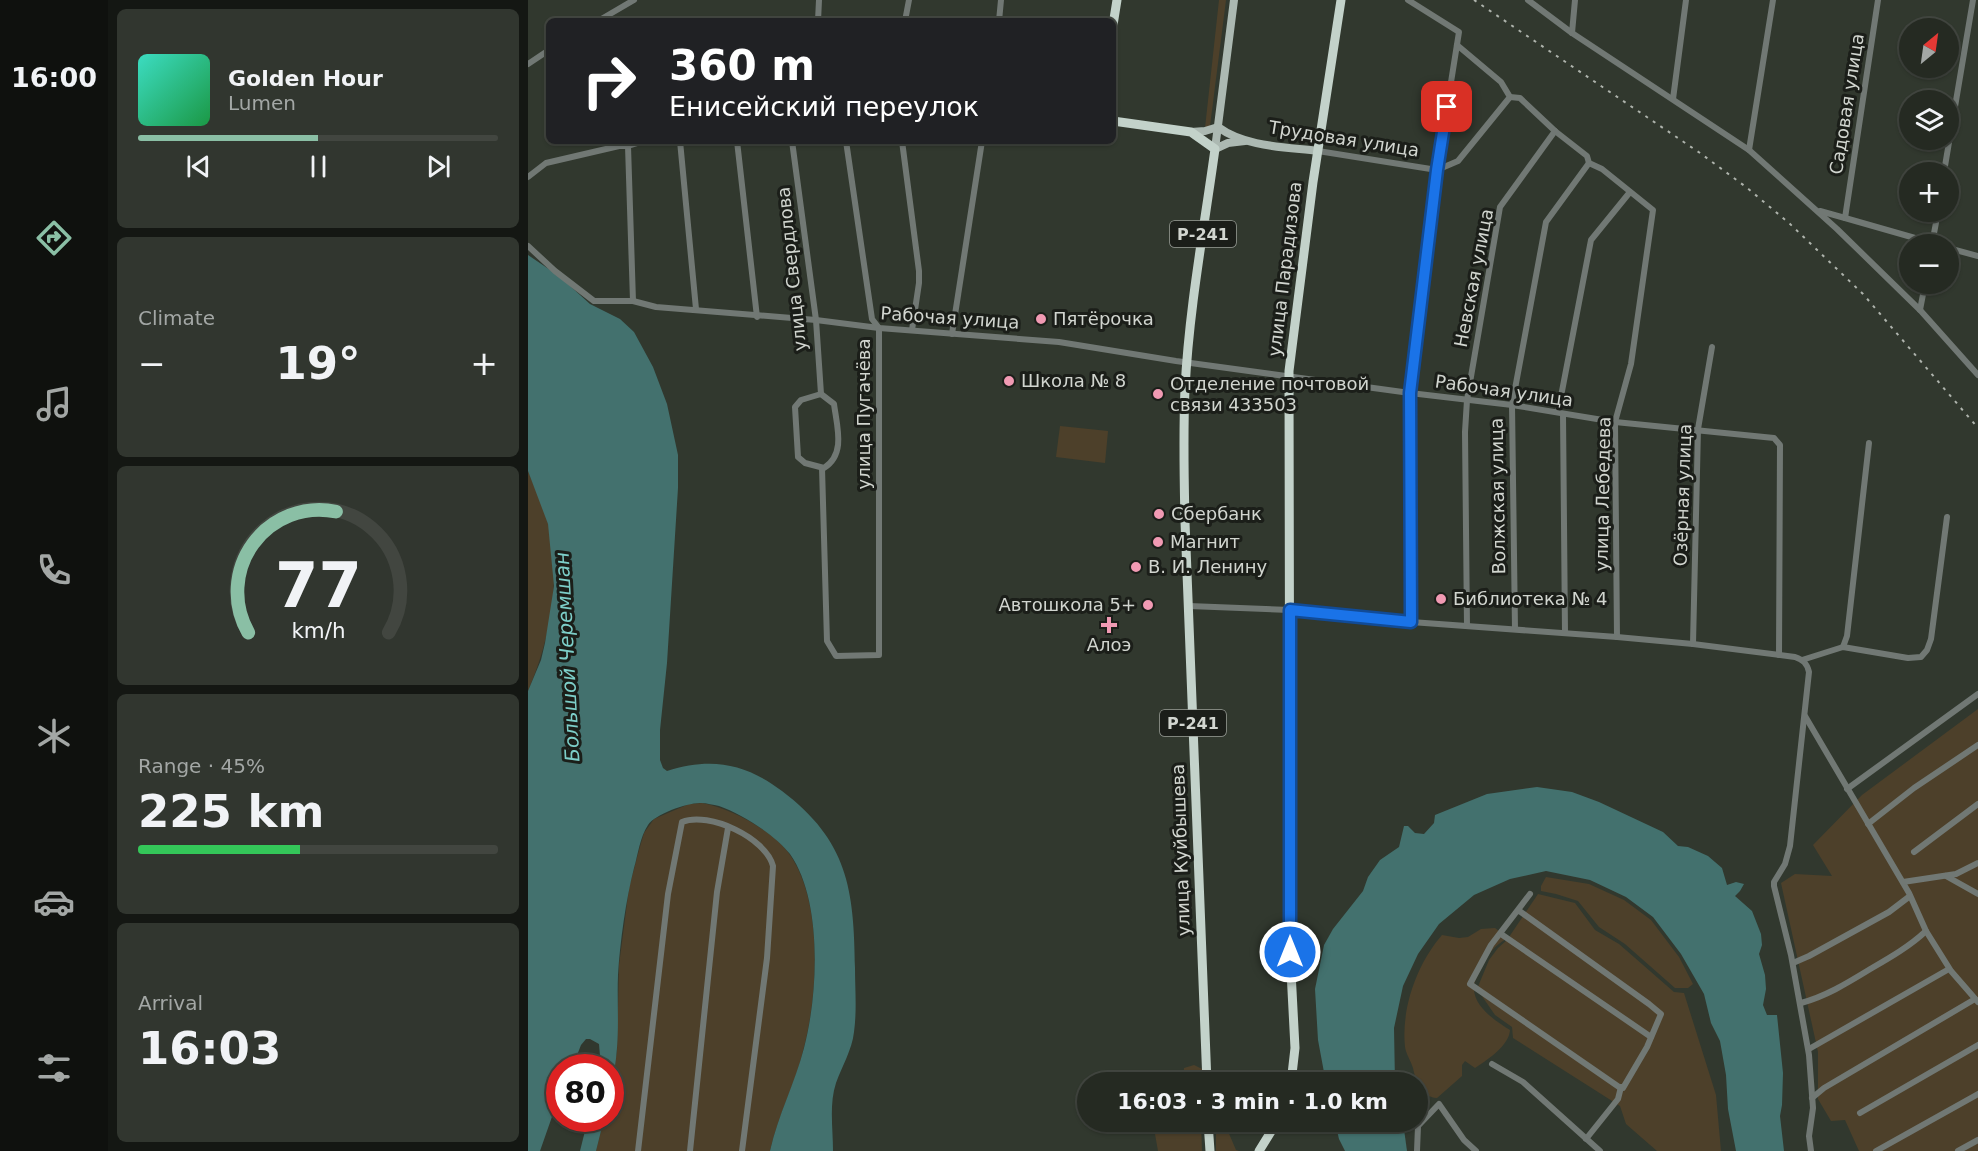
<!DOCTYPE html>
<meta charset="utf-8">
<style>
:root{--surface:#252a22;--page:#31362f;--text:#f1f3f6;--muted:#a3a7a5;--line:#424640;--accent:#8abfa5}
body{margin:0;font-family:"DejaVu Sans",sans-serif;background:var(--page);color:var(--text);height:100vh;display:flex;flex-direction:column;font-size:22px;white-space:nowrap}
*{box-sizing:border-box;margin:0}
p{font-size:20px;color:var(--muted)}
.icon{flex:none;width:33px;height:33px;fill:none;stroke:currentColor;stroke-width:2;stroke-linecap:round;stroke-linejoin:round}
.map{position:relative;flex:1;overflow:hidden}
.side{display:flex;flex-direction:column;gap:9px;padding:9px;background:#141713;width:420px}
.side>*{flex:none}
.banner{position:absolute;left:18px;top:18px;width:570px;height:126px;border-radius:9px;box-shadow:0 2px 4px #0004,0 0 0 2px var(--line);background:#202124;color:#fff;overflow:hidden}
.needle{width:39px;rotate:29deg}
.controls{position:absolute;left:1371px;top:18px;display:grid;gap:12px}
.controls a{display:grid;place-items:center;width:60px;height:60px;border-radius:50%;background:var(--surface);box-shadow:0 2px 4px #0004,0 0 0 2px var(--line);font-size:30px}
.speed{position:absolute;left:18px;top:1054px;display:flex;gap:12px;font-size:30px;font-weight:700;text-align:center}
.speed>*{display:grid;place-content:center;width:78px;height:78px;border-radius:50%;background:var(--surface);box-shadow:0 2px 4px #0004,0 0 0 2px var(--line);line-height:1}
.speed .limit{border:9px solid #d22;background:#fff;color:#111}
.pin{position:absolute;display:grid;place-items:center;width:51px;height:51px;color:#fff;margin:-26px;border-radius:12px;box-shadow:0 3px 9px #0006}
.me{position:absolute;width:66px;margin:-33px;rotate:0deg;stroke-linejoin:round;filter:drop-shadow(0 0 4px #0008)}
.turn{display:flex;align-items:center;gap:21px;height:126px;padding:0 24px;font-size:27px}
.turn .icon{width:78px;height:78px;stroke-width:2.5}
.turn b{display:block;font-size:42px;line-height:51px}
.big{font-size:45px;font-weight:700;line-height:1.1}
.side .tile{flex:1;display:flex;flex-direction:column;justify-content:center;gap:9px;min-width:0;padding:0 21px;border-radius:9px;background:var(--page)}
.side .dial{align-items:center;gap:0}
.dial svg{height:156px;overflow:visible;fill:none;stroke:var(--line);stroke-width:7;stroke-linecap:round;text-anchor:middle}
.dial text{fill:var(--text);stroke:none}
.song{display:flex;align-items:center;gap:18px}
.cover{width:72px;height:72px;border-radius:9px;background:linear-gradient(135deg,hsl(170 70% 55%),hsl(140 70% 35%))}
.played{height:6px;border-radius:3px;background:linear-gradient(90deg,var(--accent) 50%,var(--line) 50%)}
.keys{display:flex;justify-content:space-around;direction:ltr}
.heat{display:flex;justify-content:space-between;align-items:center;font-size:33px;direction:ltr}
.charge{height:9px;border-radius:4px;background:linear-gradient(90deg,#34c759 45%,var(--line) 0)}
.trip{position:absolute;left:549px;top:1072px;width:351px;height:60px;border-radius:30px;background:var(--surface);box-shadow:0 2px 4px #0004,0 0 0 2px var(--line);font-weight:700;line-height:60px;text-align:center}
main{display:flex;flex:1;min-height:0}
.menu{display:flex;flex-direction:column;width:108px;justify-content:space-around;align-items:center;background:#0f110e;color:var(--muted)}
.menu .icon{width:42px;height:42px}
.menu .on{color:var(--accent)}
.menu b{font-size:27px;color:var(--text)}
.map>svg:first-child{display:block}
</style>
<main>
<nav class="menu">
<b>16:00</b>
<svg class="icon on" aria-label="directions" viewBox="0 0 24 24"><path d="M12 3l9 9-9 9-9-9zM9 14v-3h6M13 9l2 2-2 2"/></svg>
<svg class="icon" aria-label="music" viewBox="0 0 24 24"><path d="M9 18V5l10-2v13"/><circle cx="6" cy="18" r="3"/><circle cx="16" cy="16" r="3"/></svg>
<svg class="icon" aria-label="phone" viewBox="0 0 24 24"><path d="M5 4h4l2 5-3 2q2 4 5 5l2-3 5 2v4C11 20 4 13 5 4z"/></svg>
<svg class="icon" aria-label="climate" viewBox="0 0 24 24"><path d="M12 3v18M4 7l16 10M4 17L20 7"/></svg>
<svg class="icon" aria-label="car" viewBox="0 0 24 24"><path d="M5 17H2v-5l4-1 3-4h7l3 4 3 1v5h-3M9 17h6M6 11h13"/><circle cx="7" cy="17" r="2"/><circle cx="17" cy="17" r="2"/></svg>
<svg class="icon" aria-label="filters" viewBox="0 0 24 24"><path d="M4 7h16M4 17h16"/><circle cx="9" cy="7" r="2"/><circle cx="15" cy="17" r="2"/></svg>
</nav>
<section class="side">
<div class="tile">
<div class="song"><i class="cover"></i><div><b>Golden Hour</b><p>Lumen</p></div></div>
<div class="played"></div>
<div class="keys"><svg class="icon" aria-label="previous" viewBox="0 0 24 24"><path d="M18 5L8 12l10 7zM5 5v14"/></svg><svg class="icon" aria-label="pause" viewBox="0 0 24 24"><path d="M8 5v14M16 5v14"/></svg><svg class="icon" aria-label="next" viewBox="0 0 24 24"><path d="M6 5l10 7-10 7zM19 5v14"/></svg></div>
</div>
<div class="tile"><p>Climate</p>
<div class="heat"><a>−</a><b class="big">19°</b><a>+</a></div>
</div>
<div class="tile dial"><svg viewBox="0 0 100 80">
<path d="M14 69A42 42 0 1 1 86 69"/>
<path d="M14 69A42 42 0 0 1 59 7" stroke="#8abfa5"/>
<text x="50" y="56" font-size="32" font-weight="700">77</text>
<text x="50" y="72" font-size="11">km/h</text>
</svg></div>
<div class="tile"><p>Range · 45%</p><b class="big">225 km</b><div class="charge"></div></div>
<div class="tile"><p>Arrival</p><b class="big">16:03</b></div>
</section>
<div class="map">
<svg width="1450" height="1151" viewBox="0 0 1450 1151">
<rect width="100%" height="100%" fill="#31382e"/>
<g fill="#4d402a">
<polygon points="691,0 698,0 682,126 677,128"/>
<polygon points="532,426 580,431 577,463 528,457"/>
<path d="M 0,471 C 7,488 15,505 20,523 C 34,578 22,640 0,691 Z"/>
<polygon points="1450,709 1450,1151 1331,1151 1317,1120 1303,1121 1290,1099 1290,1052 1253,883 1267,874 1304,876 1285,845 1334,795"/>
<path d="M 174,803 C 202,808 246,831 262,855 C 295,903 290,993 276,1047 C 268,1083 250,1115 242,1151 L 68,1151 L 76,1119 L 82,1119 L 83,1092 L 89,1050 L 91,965 L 101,888 L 111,850 L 116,833 L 126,819 L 161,804 Z"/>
<polygon points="1018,877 1061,884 1096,900 1123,920 1151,957 1165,984 1160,988 1147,988 1097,944 1071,927 1050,901 1028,894 1013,891 1013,886"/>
<polygon points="1010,894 1047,903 1067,930 1091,944 1146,992 1156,993 1188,1095 1193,1151 1129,1151 1098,1124 1092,1106 985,1038 984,1027 967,1015 949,989 961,960 970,948 979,940"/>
<path d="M 967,928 L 976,935 L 978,939 C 966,946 959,955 954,967 C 951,973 945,983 946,989 C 946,1007 969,1022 982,1030 C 981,1046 959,1060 947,1068 L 937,1061 L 934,1065 L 934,1076 L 909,1098 C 893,1097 888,1082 885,1068 C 883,1061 878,1054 877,1047 C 873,1008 889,964 914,935 L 931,938 L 940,937 L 953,929 Z"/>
<polygon points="666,1065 674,1069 673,1083 636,1083 655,1082 656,1068"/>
<polygon points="621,1122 673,1122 674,1151 630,1151 627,1134"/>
<polygon points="688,1122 696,1122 708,1150 711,1151 688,1151"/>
</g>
<g fill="#43716e">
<path d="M 0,255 L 31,276 L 62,304 L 92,319 L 106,332 L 125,367 L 139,404 L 150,455 L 150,488 L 139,663 L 132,730 L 132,760 L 135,768 L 139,771 C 183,757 217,763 254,791 C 320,841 326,889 327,968 C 327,989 329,1010 326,1032 C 324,1050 314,1066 308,1083 C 301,1104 305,1129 305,1151 L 242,1151 C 250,1115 267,1083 276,1048 C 290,995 295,901 262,854 C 247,835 214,814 191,806 C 185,805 179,803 173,803 C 161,802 127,814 120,825 C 112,837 110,854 106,868 C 98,899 92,942 90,975 C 89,999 91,1023 89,1048 C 88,1063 85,1078 83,1092 L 82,1068 L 73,1068 L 71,1044 L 62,1039 L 58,1039 L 53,1045 L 44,1068 L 32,1068 L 31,1104 L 26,1111 L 12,1151 L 0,1151 L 0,691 L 13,660 L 17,643 L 26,586 L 20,524 L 0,471 Z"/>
<polygon points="1009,787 1044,792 1071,802 1135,832 1150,846 1160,847 1180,856 1194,868 1199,885 1208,882 1216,884 1212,891 1207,896 1224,911 1233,934 1234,945 1231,954 1237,975 1238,989 1235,1005 1239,1015 1249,1015 1255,1073 1254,1105 1252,1116 1256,1151 1208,1151 1200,1109 1198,1075 1192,1041 1183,1023 1176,994 1153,954 1125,917 1098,897 1062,880 1018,871 982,879 946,895 911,924 890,954 875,986 866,1028 867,1083 798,1083 790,1040 787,989 796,945 805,929 835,891 840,877 852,860 871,847 876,826 880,826 887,833 896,834 906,823 907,815 959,794"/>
<polygon points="60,1119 76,1119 68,1151 52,1151"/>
<polygon points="807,1122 875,1122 879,1151 817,1151 811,1139"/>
</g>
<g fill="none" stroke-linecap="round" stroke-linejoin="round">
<g stroke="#717874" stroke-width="6">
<polyline points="880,0 931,32 909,170 882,393 883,622"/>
<polyline points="1000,0 1044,33 1221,150 1309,229 1392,310 1450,375"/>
<polyline points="1350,0 1317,218 1408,244"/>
<polyline points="70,21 106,0"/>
<polyline points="290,21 291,0"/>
<polyline points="377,21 381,0"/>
<polyline points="471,21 473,0"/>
<polyline points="1044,33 1047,0"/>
<polyline points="0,64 21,50"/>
<polyline points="982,97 992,98 1027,131 1059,156 1061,163 1074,169 1125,210 1103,364 1087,422 1089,637"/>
<polyline points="1145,99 1158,0"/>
<polyline points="152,141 168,309"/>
<polyline points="209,141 229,317"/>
<polyline points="264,141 288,320 293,394"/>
<polyline points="374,141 391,271 391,283 384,330"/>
<polyline points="100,146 105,301"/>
<polyline points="1221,150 1245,0"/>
<polyline points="790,151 909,170 930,161 982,97 973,82 929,45"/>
<polyline points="1416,172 1445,0"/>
<polyline points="0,177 18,163 91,146 100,146 116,141"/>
<polyline points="1292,211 1317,218"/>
<polyline points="1404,244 1410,212"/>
<polyline points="0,246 27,271 66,301 105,301 128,307 288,320 351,328 531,342 648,361 882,393 984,405 1087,422 1246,438 1252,445 1251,655"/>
<polyline points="1420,248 1450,256"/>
<polyline points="1392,310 1397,284"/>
<polyline points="424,334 454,141"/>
<path d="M 293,394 L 306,404 C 309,427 318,454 296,468 L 277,463 L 270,457 L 267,407 L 273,400 Z"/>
<polyline points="1030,412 1063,240 1102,192"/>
<polyline points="1035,414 1037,633"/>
<polyline points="294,468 299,641 308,656 351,655 351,328 344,319 318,141"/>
<path d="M 661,606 L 762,610 L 883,622 L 1089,637 L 1165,644 L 1267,657 C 1275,660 1279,663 1281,672 L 1262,846 L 1257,864 L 1246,882 L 1246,886 L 1263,955 L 1281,1055 L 1285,1108 L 1281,1136 L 1283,1151"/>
<polyline points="939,626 937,432 939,400 972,207 1027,131"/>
<polyline points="987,629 984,405 1018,222 1061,163"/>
<polyline points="1165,644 1170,429 1184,347"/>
<polyline points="1315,647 1319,636 1341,443"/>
<polyline points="1274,660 1315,647 1380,658 1393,657 1399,650 1403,639 1419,517"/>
<polyline points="1277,716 1381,893 1398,931 1423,971 1450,1002"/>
<polyline points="1319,789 1450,694"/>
<polyline points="1340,824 1386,788 1450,745"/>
<polyline points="1386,852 1450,804"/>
<polyline points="1418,876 1450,894"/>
<polyline points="1375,882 1428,874 1450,863"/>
<polyline points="990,910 1121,1004 1133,1014 1119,1047 1095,1088 1091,1087 942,984 963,945 1002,894"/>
<polyline points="973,934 1123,1037"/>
<polyline points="1265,963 1281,956 1361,912 1382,896"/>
<path d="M 1273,1003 C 1299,996 1321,982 1344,968 C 1363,957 1382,946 1398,931"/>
<polyline points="1281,1049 1421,969"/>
<polyline points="964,1064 995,1082 1072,1151"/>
<polyline points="1284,1098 1296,1088 1447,999"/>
<polyline points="1332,1113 1450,1045"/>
<polyline points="1058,1139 1090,1099 1093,1087"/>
<path d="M 110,1151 L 140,894 L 154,822 C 181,811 238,838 245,866 L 239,958 L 214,1151"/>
<polyline points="162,1151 189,892 200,828"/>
<polyline points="889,1151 890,1126 911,1104 936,1140 948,1151"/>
<polyline points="1348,1151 1450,1094"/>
<polyline points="1430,1151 1450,1140"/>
</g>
<g stroke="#acb9b2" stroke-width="8">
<path d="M 690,127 C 717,147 757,147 790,151"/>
<polyline points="663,132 677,131 690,127"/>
<polyline points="687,149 706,0"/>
<polyline points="687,149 700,143 717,141"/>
</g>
<g stroke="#c3d2ca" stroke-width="9">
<polyline points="585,25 589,0"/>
<path d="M 585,121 L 663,132 L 687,149 C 676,229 661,309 657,389 C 655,434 656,478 657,522 L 679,1083"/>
<polyline points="763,1083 767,1048 762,952 761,371 785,182 813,0"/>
<polyline points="680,1122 682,1151"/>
<polyline points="731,1151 749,1122"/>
</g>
<polyline stroke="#aeb3ac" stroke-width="2" stroke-dasharray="3 6" stroke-linecap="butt" points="946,0 1172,153 1218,187 1261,223 1335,294 1450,428"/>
</g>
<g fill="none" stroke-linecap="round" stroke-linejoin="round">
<g stroke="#114b97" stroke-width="15">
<polyline id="route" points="762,952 762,610 883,622 882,393 909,170 919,107"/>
</g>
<use href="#route" stroke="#1a73e8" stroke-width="10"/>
</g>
<g fill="#f19ab3" stroke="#1b1e19" stroke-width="2">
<circle cx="513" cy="319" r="6"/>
<circle cx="481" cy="381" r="6"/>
<circle cx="630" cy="394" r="6"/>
<circle cx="631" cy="514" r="6"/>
<circle cx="630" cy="542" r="6"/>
<circle cx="608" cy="567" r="6"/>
<circle cx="913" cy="599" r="6"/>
<circle cx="620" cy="605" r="6"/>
<path d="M578 616h6v6h6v6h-6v6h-6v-6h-6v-6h6z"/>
</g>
<g text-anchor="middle" stroke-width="6" stroke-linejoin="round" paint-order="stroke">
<g fill="#1b1e19" stroke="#9a9e98" stroke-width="1.5">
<rect x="642" y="221" width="66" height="26" rx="4.5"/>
<rect x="632" y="710" width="66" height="26" rx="4.5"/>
</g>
<g font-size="16" font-weight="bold" fill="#d1d5cf">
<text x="675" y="240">Р-241</text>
<text x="665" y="729">Р-241</text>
</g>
<g font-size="18" fill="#d1d5cf" stroke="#1b1e19">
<text transform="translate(1319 104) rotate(-81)" y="6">Садовая улица</text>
<text transform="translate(816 139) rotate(9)" y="6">Трудовая улица</text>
<text transform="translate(264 269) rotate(-96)" y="6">улица Свердлова</text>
<text transform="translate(757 269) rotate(-83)" y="6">улица Парадизова</text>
<text transform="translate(946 278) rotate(-79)" y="6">Невская улица</text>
<text transform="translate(422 318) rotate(4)" y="6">Рабочая улица</text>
<text transform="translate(976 391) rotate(8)" y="6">Рабочая улица</text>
<text transform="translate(336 414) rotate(-90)" y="6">улица Пугачёва</text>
<text transform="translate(1075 494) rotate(-89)" y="6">улица Лебедева</text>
<text transform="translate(1155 495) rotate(-88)" y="6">Озёрная улица</text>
<text transform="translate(970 496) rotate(-91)" y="6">Волжская улица</text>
<text transform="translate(653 850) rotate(-92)" y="6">улица Куйбышева</text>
</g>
<g font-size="18" fill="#d1d5cf" stroke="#1b1e19" text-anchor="start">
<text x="525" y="325">Пятёрочка</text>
<text x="493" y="387">Школа № 8</text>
<text x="642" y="390">Отделение почтовой<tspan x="642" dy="21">связи 433503</tspan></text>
<text x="643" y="520">Сбербанк</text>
<text x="642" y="548">Магнит</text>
<text x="620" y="573">В. И. Ленину</text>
<text x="925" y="605">Библиотека № 4</text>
<text x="608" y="611" text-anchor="end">Автошкола 5+</text>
<text x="581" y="651" text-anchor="middle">Алоэ</text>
</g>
<g font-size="20" font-style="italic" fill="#7dcfc9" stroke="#1b1e19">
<text transform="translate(39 657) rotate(-93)" y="7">Большой Черемшан</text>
</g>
</g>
</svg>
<div class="controls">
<a><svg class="needle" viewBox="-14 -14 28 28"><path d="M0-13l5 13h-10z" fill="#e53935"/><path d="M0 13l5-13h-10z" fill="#a3a7a5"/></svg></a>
<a><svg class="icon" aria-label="layers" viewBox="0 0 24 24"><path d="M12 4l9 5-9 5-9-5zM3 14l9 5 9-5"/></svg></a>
<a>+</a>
<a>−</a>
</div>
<div class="speed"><div class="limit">80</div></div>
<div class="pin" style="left:919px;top:107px;background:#d93025"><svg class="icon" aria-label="arrive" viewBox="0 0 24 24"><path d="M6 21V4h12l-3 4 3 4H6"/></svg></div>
<svg class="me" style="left:762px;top:952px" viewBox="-20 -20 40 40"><circle r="17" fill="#1a73e8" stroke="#fff" stroke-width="3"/><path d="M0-11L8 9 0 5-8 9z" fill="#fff"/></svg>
<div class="trip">16:03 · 3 min · 1.0 km</div>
<div class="banner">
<div class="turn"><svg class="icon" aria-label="right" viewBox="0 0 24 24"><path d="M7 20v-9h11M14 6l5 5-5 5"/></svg><div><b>360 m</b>Енисейский переулок</div></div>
</div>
</div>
</main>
